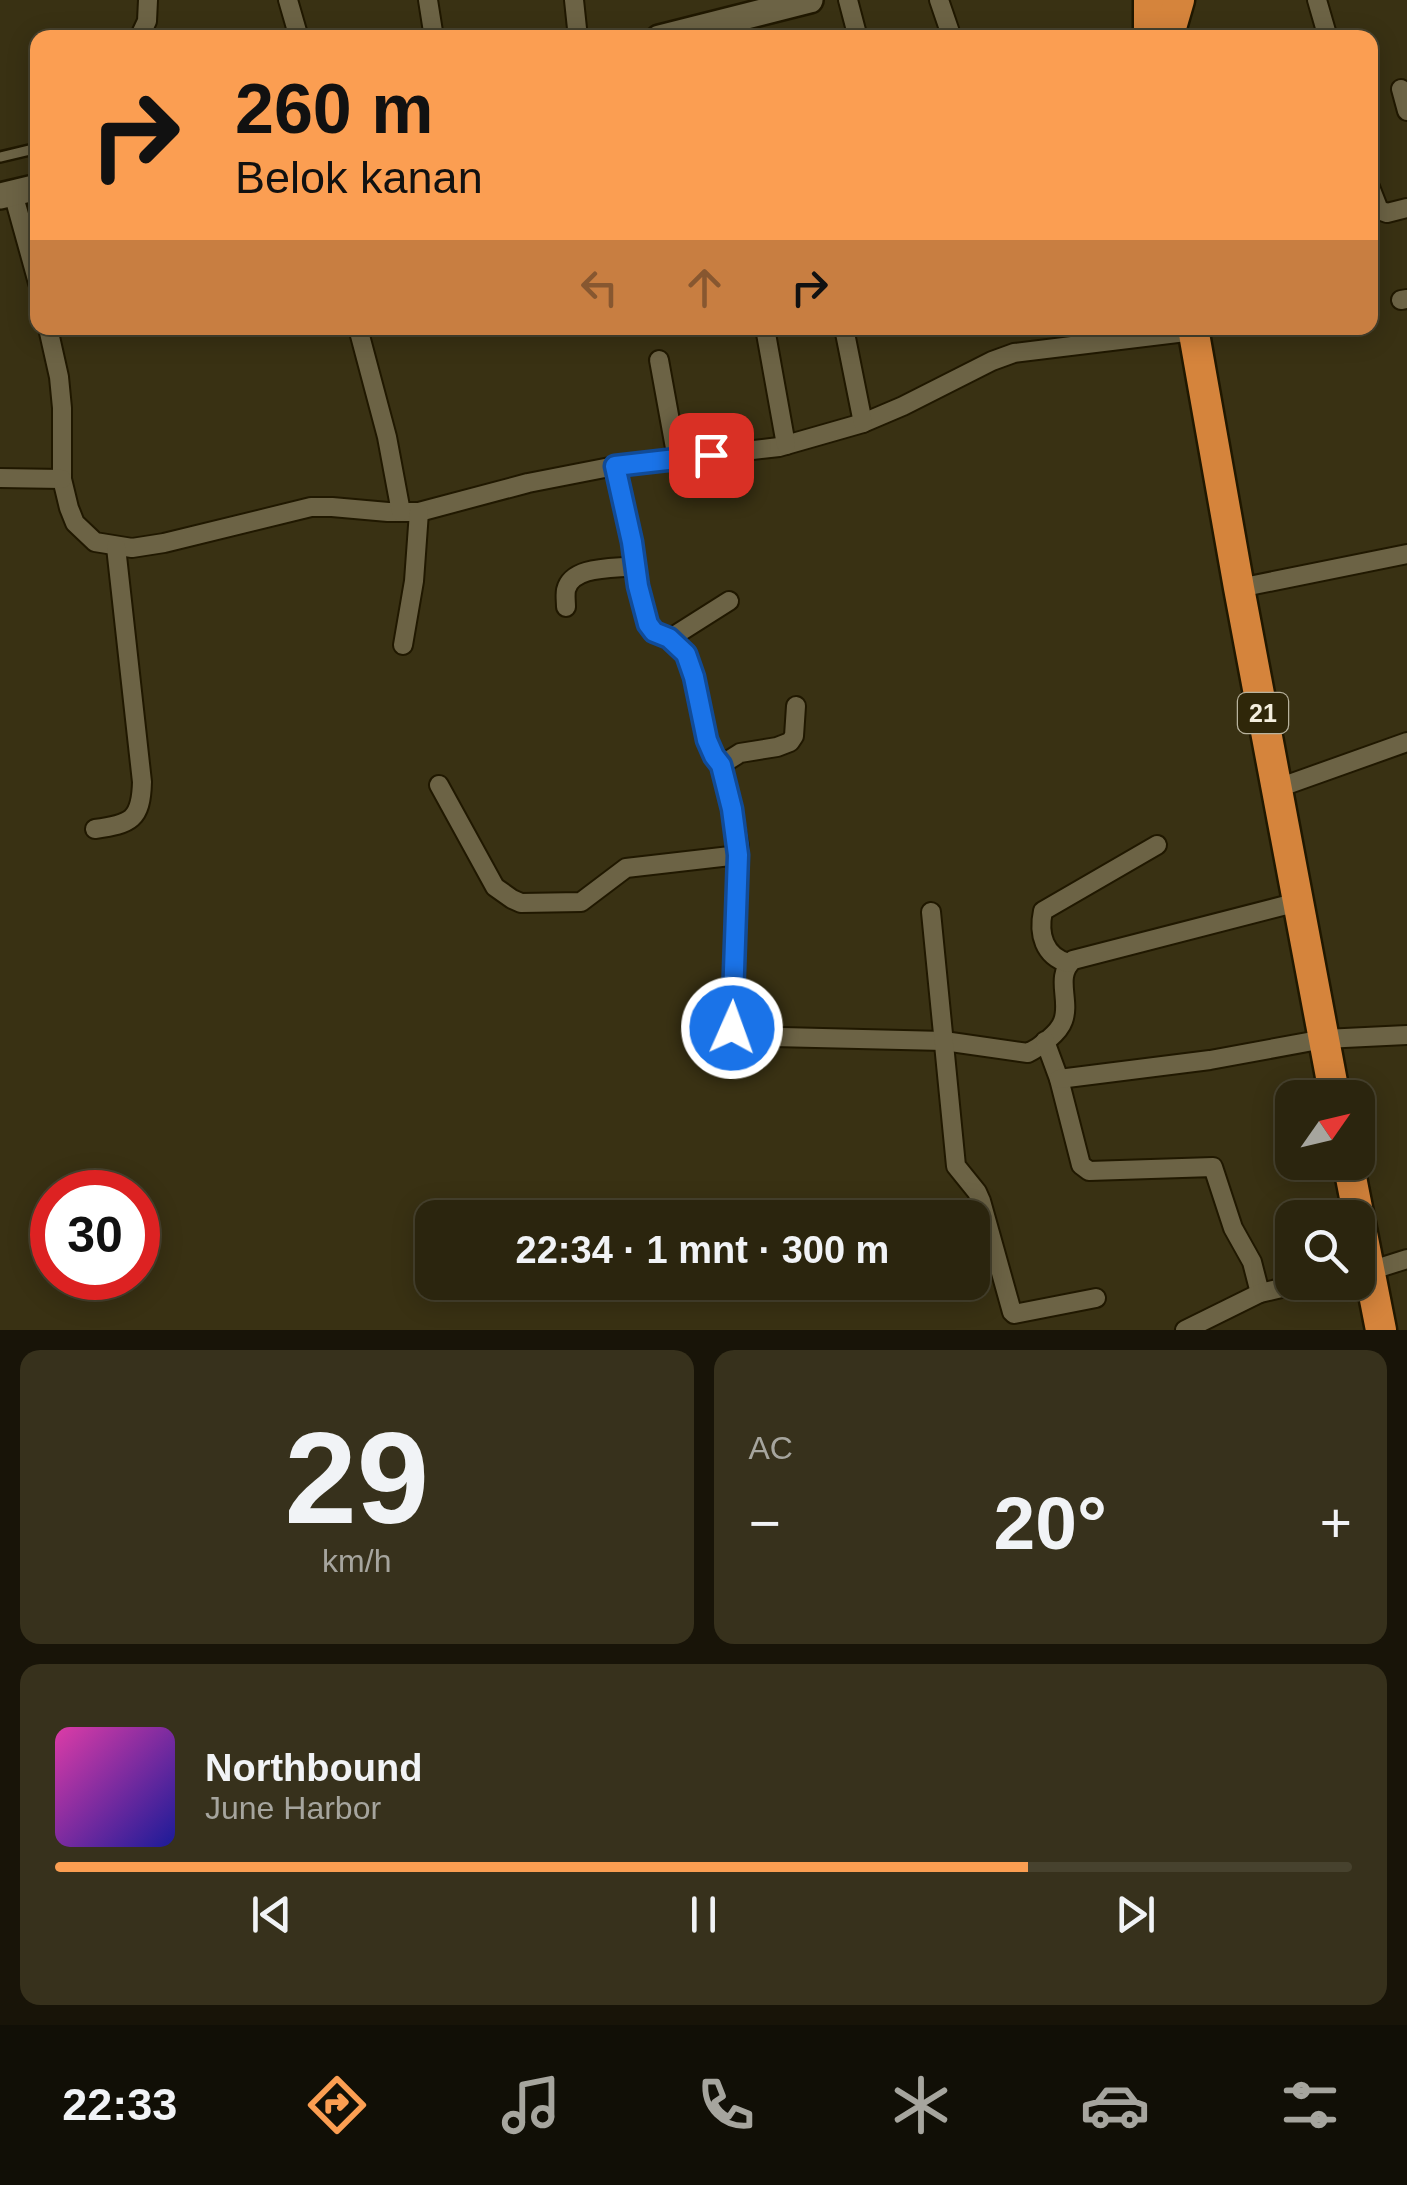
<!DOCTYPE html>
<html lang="id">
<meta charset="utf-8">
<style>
:root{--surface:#2b250e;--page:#37311c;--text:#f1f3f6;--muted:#a6a59e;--line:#47422e;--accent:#fb9e52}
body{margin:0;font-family:Arial,sans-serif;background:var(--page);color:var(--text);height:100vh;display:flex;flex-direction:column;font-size:38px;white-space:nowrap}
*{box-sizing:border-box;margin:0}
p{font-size:32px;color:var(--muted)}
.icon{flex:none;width:55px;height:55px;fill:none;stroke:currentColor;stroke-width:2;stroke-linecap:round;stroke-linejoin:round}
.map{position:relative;height:1330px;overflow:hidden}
.side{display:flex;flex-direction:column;gap:20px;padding:20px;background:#181408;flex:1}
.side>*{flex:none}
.banner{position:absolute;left:30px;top:30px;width:1348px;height:305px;border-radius:20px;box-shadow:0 5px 25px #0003,0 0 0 2px var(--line);background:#fb9e52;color:#111;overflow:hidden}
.needle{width:65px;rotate:56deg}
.fabs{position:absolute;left:1275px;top:1080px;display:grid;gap:20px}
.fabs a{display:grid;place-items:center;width:100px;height:100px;border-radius:20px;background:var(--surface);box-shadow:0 5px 25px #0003,0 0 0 2px var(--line);font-size:50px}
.speed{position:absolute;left:30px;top:1170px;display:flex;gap:20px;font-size:50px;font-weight:700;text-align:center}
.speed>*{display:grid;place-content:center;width:130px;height:130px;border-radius:50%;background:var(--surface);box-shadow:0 5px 25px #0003,0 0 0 2px var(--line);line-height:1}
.speed .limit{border:15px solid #d22;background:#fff;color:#111}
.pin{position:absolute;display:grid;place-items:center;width:85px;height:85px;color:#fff;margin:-42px;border-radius:20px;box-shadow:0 5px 15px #0006}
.me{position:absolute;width:110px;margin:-55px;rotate:2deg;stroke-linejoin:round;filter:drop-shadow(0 0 8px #0008)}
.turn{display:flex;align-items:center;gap:35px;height:210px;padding:0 40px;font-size:45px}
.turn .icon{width:130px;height:130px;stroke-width:2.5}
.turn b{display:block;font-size:70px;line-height:85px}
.lanes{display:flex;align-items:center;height:95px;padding:0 40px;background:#0003;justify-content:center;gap:50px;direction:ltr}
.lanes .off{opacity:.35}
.big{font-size:75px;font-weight:600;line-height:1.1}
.side .widget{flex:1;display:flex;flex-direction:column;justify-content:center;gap:15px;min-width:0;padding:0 35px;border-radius:20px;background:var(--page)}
.side .dial{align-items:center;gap:0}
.dial b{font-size:130px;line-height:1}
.song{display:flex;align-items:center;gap:30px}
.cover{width:120px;height:120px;border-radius:15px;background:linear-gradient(135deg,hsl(320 70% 55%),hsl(240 70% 35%))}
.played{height:10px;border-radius:5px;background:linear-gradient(90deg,var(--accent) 75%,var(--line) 75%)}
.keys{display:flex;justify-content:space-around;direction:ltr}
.heat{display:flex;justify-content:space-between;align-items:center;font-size:55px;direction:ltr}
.side .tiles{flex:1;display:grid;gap:20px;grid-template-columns:1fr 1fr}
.widget:last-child{grid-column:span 2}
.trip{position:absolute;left:415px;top:1200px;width:575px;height:100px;border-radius:20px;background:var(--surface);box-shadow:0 5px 25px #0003,0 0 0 2px var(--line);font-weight:600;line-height:100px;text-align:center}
.tab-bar{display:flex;height:160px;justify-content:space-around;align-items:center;background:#110f06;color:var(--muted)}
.tab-bar .icon{width:70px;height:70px}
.tab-bar .on{color:var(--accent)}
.tab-bar b{font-size:45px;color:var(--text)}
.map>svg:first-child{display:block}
</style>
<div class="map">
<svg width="1407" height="1330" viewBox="0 0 1407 1330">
<rect width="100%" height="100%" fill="#393113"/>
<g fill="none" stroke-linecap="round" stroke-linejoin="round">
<g stroke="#201800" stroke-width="14">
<polyline id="service" points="0,157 38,148"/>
</g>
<g stroke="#201800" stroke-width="22">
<g id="minor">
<polyline points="288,0 299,38"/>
<polyline points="428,0 434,38"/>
<polyline points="574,0 578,38"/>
<polyline points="848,0 858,38"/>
<polyline points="939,0 952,38"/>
<polyline points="1317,0 1328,38"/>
<polyline points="139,38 147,21 148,0"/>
<polyline points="1401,89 1407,111"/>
<polyline points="1370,187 1379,210 1387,213 1407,208"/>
<polyline points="13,193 38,283"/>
<polyline points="1401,300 1407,299"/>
<polyline points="48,328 59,377 62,408 62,479 69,508 75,523 95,542 132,548 164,543 311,507 332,507 388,512 419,512 528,483 615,466 779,447 863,423 903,406 992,361 1014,353 1194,331"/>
<polyline points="358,328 387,437 401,512"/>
<polyline points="765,328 786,445"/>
<polyline points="844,328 863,423"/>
<polyline points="659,360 677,459"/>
<path d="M 615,466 L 632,543 L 639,586 L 649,624 L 654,632 L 669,639 L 686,654 L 693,677 L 707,741 L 713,756 L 721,765 L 732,809 L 739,847 L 732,1027 L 736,1036 L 944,1041 L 1028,1053 C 1040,1047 1059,1033 1063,1021 C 1071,1000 1054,977 1073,960 L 1298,902"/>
<polyline points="0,478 62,479"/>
<polyline points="1239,588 1407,554"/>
<path d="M 566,607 C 566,602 565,596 566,590 C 572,565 615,569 636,566"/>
<polyline points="669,639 729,601"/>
<polyline points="403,645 414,581 419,512"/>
<polyline points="721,765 740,753 777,747 790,742 794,736 796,706"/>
<polyline points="439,785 495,887 512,899 521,903 581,902 626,868 739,855"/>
<polyline points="1278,788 1407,742"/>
<path d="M 95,829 C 131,824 141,820 142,782 L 116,547"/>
<polyline points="931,912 956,1166 977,1192 981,1201 1012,1312 1014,1314 1096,1298"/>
<path d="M 1068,963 C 1044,956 1038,934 1043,911 L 1157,845"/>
<polyline points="1045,1041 1059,1079 1081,1165 1089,1171 1213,1167 1233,1228 1252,1262 1260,1293"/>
<polyline points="1059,1079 1210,1060 1324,1039 1407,1035"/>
<polyline points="1363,1273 1407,1259"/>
<polyline points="1185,1330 1260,1293 1307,1282"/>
</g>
</g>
<g stroke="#201800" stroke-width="30">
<g id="secondary">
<polyline points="659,38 810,0"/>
<polyline points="0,196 38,187"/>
</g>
</g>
<g stroke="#201800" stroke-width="35">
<g id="trunk">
<polyline points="1149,0 1149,38"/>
<polyline points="1168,38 1179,0"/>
<polyline points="1193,328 1239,588 1335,1098"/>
<polyline points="1348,1162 1381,1330"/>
</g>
</g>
<use href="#service" stroke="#6c6345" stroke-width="9"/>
<use href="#minor" stroke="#6c6345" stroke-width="18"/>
<use href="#secondary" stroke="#6c6345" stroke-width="25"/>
<use href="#trunk" stroke="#d5843c" stroke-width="30"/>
</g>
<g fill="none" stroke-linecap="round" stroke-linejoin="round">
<g stroke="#114b97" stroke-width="25">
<polyline id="route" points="711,455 615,466 632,542 638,586 648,624 654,632 669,638 686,654 694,677 707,740 714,756 721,765 732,809 738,855 732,1028"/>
</g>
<use href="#route" stroke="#1a73e8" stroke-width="18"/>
</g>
<g text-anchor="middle" stroke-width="10" stroke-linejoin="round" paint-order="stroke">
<rect fill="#2f2709" stroke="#b8b29d" stroke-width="2.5" x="1238" y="693" width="50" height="40" rx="8"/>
<g font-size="25" font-weight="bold" fill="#f3eedd">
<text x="1263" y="722">21</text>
</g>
</g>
</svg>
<div class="fabs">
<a><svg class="needle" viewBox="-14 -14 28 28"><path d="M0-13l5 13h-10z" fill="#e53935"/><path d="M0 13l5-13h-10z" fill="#a6a59e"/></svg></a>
<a><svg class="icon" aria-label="search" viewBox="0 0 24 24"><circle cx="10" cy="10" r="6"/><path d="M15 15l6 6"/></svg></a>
</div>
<div class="speed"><div class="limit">30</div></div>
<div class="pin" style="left:711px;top:455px;background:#d93025"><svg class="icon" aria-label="arrive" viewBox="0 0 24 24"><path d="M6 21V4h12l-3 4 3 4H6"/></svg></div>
<svg class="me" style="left:732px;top:1028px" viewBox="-20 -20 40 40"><circle r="17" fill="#1a73e8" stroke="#fff" stroke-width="3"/><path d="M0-11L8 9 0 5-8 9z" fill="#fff"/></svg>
<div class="trip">22:34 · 1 mnt · 300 m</div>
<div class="banner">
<div class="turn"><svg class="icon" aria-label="right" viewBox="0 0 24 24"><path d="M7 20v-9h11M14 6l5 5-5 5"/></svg><div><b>260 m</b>Belok kanan</div></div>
<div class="lanes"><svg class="icon off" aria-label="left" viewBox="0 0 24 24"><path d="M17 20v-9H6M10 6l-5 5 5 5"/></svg><svg class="icon off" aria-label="ahead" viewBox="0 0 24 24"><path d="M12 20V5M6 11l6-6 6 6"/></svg><svg class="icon" aria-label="right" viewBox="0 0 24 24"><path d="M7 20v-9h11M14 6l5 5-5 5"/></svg></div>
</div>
</div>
<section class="side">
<div class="tiles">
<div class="widget dial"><b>29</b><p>km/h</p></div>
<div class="widget"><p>AC</p>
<div class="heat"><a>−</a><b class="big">20°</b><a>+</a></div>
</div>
<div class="widget">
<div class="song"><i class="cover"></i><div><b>Northbound</b><p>June Harbor</p></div></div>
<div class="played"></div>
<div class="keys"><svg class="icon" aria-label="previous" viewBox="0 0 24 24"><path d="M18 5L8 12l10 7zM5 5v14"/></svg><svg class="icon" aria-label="pause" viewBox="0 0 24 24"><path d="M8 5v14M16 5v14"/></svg><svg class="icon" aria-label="next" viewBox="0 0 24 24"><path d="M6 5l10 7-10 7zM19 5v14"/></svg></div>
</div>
</div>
</section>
<nav class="tab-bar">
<b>22:33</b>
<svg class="icon on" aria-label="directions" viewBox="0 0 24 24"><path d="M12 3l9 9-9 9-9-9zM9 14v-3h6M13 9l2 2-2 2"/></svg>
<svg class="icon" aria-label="music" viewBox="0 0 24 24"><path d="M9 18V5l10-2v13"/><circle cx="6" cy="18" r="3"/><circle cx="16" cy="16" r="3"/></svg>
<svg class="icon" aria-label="phone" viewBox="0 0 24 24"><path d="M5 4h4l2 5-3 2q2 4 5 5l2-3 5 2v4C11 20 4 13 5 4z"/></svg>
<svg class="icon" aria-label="climate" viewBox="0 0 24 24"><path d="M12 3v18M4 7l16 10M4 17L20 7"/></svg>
<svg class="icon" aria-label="car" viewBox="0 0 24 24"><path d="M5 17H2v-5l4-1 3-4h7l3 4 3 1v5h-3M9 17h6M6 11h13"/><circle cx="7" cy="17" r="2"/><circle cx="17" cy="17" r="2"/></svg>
<svg class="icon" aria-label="filters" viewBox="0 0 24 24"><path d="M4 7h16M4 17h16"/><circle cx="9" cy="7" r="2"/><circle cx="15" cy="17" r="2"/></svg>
</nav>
